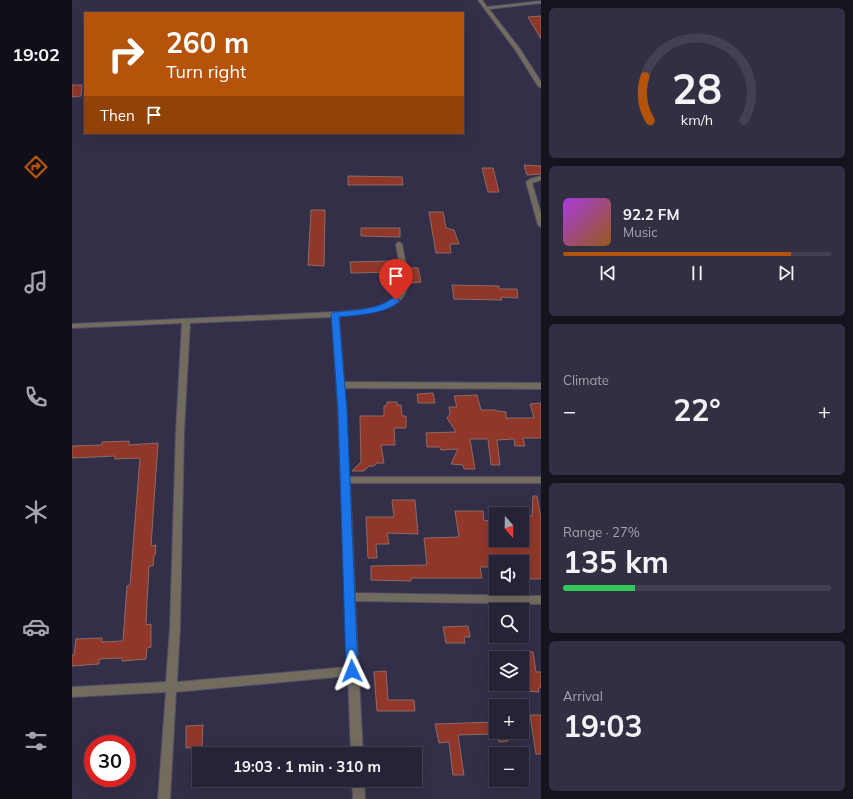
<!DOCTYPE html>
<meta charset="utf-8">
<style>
:root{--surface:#272337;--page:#332f42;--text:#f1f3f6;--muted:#a4a4ad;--line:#434052;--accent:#b45309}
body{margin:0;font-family:Mulish,sans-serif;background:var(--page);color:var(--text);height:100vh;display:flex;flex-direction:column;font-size:15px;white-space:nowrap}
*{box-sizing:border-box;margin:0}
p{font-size:13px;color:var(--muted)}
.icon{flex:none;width:22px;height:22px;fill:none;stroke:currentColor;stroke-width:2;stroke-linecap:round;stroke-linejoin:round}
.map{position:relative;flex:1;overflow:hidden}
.sheet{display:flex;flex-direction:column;gap:8px;padding:8px;background:#15131e;width:312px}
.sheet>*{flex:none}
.top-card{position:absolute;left:12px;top:12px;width:380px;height:122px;border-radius:0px;box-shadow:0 4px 16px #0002,0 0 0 1px var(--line);background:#b45309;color:#fff;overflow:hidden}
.needle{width:26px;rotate:160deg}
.tools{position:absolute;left:417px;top:507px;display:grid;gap:8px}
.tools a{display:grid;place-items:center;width:40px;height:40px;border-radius:0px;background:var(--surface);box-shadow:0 4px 16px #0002,0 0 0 1px var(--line);font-size:20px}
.speed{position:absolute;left:12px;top:735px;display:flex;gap:8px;font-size:20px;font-weight:700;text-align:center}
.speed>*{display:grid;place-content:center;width:52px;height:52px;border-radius:50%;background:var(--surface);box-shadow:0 4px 16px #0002,0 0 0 1px var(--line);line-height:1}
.speed .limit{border:6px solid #d22;background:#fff;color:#111}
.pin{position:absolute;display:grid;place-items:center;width:34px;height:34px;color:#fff;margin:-41px -17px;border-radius:50% 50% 50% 0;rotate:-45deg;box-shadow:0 0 4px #0007}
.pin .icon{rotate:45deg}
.me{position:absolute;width:44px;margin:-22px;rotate:358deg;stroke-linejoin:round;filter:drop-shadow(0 0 3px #0008)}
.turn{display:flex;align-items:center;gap:14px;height:84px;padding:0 16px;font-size:18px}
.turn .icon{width:52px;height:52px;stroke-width:2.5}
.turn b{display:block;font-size:28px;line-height:34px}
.then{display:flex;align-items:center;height:38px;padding:0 16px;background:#0003;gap:8px;font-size:15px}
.big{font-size:30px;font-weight:700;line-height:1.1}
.sheet .widget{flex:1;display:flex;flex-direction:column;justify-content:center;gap:6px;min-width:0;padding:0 14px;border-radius:6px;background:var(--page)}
.sheet .dial{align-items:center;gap:0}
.dial svg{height:104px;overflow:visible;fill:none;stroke:var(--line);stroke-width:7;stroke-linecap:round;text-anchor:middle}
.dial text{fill:var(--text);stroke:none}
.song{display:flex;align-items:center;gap:12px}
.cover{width:48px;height:48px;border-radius:6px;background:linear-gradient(135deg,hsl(280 70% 55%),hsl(30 70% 35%))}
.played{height:4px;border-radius:2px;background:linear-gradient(90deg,var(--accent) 85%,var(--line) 85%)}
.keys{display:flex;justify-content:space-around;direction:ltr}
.heat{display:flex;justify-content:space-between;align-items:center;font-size:22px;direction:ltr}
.charge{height:6px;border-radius:3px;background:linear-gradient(90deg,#34c759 27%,var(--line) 0)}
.trip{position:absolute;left:120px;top:747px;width:230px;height:40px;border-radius:0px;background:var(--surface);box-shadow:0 4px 16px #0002,0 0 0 1px var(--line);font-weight:700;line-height:40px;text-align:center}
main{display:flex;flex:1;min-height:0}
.menu{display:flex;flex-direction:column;width:72px;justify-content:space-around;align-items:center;background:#100e16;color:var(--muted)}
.menu .icon{width:28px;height:28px}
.menu .current{color:var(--accent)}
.menu b{font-size:18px;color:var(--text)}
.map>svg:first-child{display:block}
</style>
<main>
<nav class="menu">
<b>19:02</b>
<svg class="icon current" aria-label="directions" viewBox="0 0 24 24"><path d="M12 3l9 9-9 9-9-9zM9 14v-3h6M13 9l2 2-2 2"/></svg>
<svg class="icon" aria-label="music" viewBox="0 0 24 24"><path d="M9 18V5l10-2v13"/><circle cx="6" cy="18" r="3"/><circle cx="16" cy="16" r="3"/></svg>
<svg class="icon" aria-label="phone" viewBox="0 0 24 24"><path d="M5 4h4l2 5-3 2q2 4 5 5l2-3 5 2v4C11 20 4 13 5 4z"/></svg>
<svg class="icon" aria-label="climate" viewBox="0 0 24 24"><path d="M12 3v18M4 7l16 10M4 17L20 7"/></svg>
<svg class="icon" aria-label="car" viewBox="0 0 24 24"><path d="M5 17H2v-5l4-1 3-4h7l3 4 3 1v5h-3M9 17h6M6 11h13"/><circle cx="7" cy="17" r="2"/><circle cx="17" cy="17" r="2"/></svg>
<svg class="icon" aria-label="filters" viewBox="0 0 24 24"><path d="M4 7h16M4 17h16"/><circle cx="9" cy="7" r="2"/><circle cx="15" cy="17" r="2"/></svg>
</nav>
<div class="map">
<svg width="469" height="799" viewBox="0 0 469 799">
<rect width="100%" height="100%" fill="#342f49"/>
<g fill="#903729" stroke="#8e6b64">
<polygon points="469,16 469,39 456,17"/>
<polygon points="0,85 10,85 9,96 0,97"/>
<polygon points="452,165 469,166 469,174 455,175"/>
<polygon points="410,168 421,168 427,192 416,192"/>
<polygon points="276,176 330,177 331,185 276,185"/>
<polygon points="239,210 253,210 252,266 236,265"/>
<polygon points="357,212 371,212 374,228 382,230 387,244 378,244 379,253 364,253"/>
<polygon points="289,228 328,228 328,237 289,236"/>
<polygon points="318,261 319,272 279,273 278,262"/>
<polygon points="336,268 346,268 349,282 339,283"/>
<polygon points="380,285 427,286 427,289 445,289 446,298 429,297 430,300 382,299"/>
<polygon points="361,393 363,403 346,403 345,394"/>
<polygon points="405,395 409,410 424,410 425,411 434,412 434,418 462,418 458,404 469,403 469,438 451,438 453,446 443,446 442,439 425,440 428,465 419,465 416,439 398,439 403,469 392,469 391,465 379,464 386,449 369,450 368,447 355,447 354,433 384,432 375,418 378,414 377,407 385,407 382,396"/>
<polygon points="315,402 325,402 325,405 329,405 330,416 334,416 334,428 322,428 323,445 309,445 312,463 305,463 302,466 297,466 292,471 280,471 289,462 288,416 312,416 312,406 315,405"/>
<polygon points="57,441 57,445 86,443 79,546 84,545 83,555 82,555 81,566 77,566 75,602 74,625 79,624 79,647 75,648 74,659 50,661 50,658 27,659 27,664 0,666 0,655 2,655 4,639 30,638 30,642 51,641 55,586 58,585 68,458 43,459 43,456 0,458 0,446 30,445 30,442"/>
<polygon points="461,496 465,496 469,519 469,579 450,579 450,562 423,562 424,567 408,567 410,578 339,578 339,581 299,580 299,566 355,565 352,538 387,537 383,511 411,511 412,521 424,519 424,540 450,540 450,516 460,516"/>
<polygon points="320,500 343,500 346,534 315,533 317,544 304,544 305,558 296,558 294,517 322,517"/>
<polygon points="396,626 398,637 392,637 393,643 374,643 371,627"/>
<polygon points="448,651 461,652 464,672 469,672 469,688 466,688 467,692 453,691"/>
<polygon points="314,671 316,700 342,700 343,711 305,711 302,672"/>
<polygon points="458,715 469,715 469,754 464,754"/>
<polygon points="424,722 424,734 386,735 392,775 381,775 377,742 367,743 363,724"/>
<polygon points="131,725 130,747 114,748 114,726"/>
<polygon points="425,732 435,732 436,741 427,742"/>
</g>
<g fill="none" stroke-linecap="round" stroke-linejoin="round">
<g stroke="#514d65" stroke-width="2">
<g id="street">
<polygon points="406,0 410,0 415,7 469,1 469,3 417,9 448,49 469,82 469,88 466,86 444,51"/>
<polygon points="469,176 469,180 460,183 469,214 469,227 466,225 454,182 458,179"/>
<path d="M 327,242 L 330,244 C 332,258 338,277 334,291 C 326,314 286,314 267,316 L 272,382 L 469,383 L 469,389 L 272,388 L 277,477 L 469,477 L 469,483 L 278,483 L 283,593 L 469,596 L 469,604 L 283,601 L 291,754 L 279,754 L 276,676 L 104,692 L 98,799 L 86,799 L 94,692 L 0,697 L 0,687 L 94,682 L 98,627 L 104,431 L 110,323 L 0,328 L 0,324 L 263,312 C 280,310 321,310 327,290 C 331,276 326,258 324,244 ZM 260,317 L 266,410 L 273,595 L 272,597 L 273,600 L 276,667 L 105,682 L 108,627 L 112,431 L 118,323 Z"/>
<polygon points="280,780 292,780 293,799 281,799"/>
</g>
</g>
<use href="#street" fill="#726c5f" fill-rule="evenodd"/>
</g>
<path fill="#1a73e8" stroke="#114b97" d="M 321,298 L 324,298 L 328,300 C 317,314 285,315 267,317 L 275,410 L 286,671 L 284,675 L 280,677 L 276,675 L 274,671 L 266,410 L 259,314 L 263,312 C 283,310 305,310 321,298 Z"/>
</svg>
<div class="tools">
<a><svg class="needle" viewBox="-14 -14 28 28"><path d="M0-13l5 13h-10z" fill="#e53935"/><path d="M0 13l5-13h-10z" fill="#a4a4ad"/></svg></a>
<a><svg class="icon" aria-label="sound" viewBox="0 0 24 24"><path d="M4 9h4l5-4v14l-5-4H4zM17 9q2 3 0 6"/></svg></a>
<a><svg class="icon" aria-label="search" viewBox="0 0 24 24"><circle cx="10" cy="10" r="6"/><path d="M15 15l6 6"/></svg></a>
<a><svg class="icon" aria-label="layers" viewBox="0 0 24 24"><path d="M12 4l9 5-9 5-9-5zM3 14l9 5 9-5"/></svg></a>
<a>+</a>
<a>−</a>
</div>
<div class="speed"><div class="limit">30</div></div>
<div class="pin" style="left:324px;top:300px;background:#d93025"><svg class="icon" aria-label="arrive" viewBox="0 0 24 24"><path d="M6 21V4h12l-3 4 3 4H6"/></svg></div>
<svg class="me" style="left:280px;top:671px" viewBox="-20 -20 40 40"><path d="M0-17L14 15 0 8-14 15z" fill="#1a73e8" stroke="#fff" stroke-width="4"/></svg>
<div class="trip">19:03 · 1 min · 310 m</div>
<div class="top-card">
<div class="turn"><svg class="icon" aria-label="right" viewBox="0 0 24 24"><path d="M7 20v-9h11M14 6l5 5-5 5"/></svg><div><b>260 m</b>Turn right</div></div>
<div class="then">Then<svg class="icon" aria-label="arrive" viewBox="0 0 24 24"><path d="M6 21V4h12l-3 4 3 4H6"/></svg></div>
</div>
</div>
<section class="sheet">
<div class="widget dial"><svg viewBox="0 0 100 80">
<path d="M14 69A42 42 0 1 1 86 69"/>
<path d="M14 69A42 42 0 0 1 10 35" stroke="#b45309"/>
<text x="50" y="56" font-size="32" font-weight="700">28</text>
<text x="50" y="72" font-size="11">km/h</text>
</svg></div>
<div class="widget">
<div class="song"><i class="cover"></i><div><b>92.2 FM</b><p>Music</p></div></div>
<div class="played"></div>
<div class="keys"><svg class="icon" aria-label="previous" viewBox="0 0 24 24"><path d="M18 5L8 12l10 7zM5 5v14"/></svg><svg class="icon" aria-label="pause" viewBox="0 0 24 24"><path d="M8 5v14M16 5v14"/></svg><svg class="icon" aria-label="next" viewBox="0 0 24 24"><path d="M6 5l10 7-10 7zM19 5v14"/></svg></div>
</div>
<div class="widget"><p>Climate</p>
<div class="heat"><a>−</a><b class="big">22°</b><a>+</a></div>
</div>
<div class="widget"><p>Range · 27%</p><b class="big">135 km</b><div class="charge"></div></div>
<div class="widget"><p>Arrival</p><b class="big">19:03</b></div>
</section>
</main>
